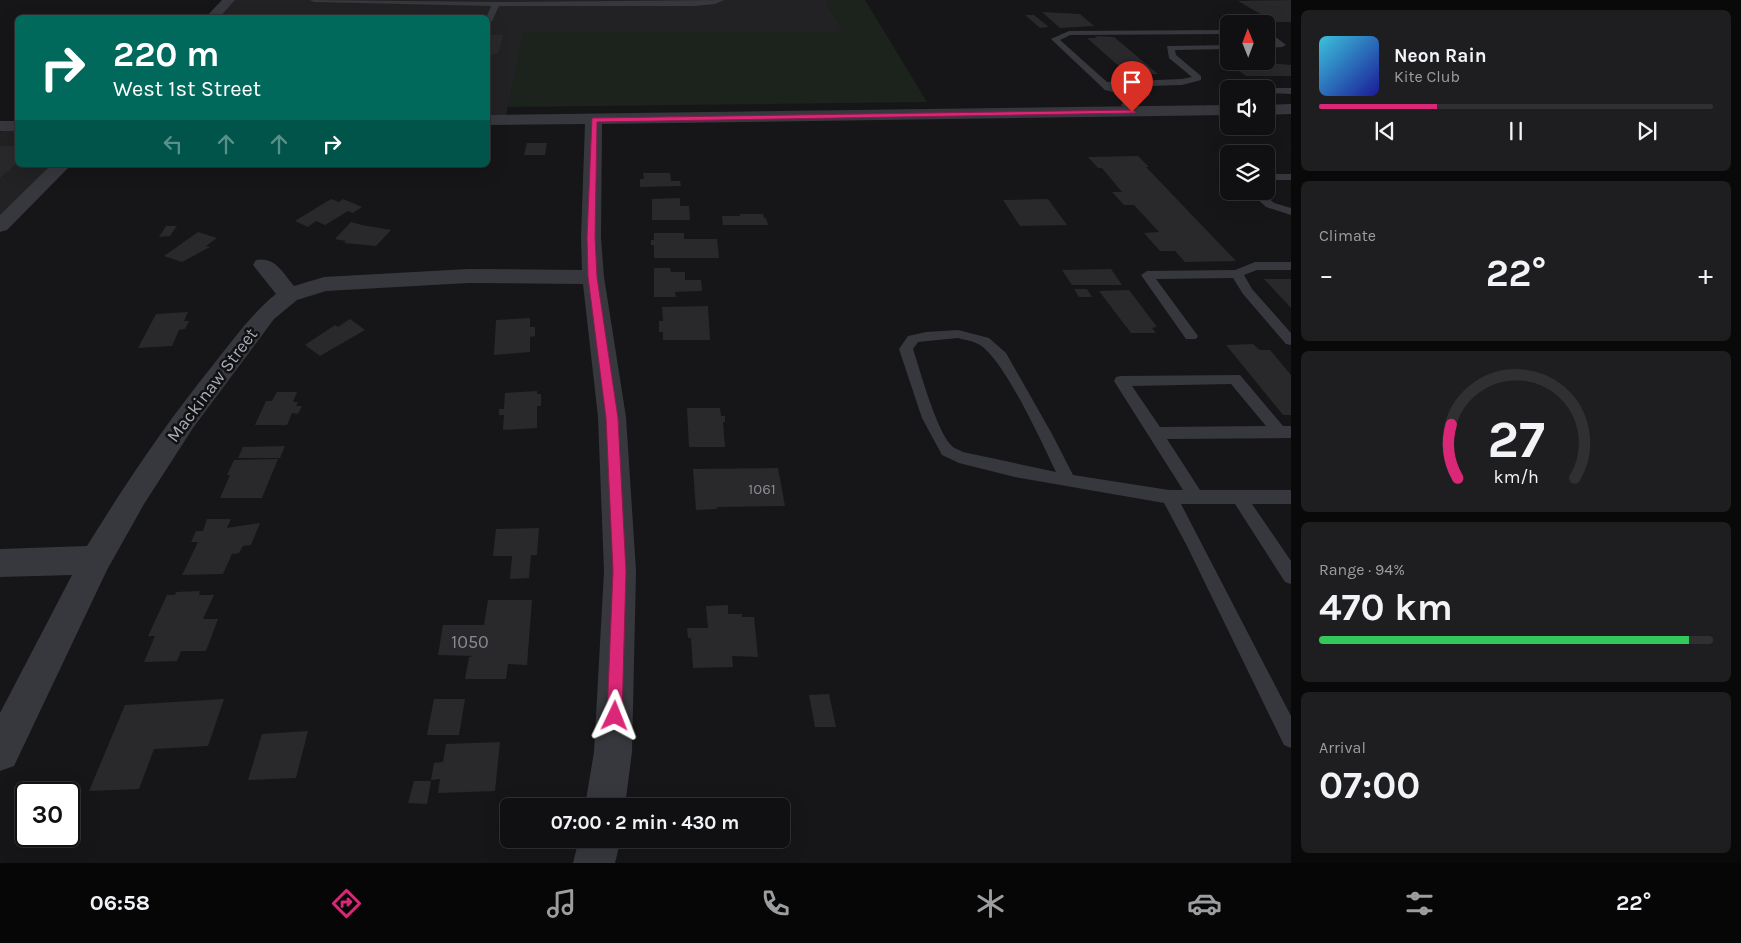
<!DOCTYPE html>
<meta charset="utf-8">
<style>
:root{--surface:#101012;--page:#1e1e20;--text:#f1f3f6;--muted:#9c9d9f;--line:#303032;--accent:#db2777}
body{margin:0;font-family:Karla,sans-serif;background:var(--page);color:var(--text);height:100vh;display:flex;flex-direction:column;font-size:19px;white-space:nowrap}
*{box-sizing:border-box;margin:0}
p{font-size:16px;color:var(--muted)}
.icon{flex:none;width:28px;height:28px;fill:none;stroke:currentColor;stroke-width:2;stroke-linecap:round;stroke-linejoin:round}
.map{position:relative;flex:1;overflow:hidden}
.panel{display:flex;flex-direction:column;gap:10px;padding:10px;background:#09090a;width:450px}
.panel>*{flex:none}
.top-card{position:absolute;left:15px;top:15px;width:475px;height:152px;border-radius:8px;box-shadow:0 5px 20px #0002,0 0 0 1px var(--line);background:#00695c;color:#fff;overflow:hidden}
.needle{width:32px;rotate:359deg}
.controls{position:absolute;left:1220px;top:15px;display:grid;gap:10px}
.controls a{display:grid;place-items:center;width:55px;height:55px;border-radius:8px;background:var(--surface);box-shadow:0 5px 20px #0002,0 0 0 1px var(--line);font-size:25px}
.speed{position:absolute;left:15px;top:782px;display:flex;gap:10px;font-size:25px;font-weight:700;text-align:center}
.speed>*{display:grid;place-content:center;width:65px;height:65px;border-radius:50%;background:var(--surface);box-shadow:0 5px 20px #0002,0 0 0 1px var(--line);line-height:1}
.speed .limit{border:2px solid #111;border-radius:8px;background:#fff;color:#111}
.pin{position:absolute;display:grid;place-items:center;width:42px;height:42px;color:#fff;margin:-51px -21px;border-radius:50% 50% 50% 0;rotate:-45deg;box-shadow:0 0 5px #0007}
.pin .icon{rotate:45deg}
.me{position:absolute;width:55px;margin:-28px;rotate:2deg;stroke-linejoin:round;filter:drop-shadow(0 0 4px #0008)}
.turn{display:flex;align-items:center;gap:18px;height:105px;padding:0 15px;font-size:22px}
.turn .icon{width:65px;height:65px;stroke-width:2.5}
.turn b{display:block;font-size:35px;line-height:42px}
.lanes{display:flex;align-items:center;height:48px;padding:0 15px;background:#0003;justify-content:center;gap:25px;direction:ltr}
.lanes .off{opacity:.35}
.big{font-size:38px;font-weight:700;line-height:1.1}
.panel .widget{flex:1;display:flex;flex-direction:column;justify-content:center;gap:8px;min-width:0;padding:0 18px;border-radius:8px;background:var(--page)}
.panel .dial{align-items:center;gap:0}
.dial svg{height:130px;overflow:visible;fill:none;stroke:var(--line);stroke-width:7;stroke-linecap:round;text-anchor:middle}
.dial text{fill:var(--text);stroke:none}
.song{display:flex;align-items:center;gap:15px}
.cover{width:60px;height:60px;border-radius:8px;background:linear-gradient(135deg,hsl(190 70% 55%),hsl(240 70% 35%))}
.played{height:5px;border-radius:2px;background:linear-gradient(90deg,var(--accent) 30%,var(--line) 30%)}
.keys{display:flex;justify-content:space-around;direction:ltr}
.heat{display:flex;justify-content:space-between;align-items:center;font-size:28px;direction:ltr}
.charge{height:8px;border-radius:4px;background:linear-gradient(90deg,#34c759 94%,var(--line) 0)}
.trip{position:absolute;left:500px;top:798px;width:290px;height:50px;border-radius:8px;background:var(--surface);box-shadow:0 5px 20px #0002,0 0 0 1px var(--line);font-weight:700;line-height:50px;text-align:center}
.dock{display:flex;height:80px;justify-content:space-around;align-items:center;background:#060607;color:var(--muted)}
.dock .icon{width:35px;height:35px}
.dock .selected{color:var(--accent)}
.dock b{font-size:22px;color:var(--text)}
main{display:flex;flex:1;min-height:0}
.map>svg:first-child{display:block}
</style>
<main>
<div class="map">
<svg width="1291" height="863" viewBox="0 0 1291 863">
<rect width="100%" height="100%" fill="#161618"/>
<g fill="#222225">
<polygon points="235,0 826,0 843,32 524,32 506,116 488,116 488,18 218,18"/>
<polygon points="3,130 17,130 18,165 52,165 0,216 0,132"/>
</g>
<polygon fill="#1c231d" points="826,0 865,0 927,102 508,107 523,32 843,32"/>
<g fill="#29292c">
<polygon points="1291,0 1291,22 1274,22 1238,1"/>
<polygon points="1042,12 1080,14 1094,26 1060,28"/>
<polygon points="1025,15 1034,15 1049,27 1040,28"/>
<polygon points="488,35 503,35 498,54 488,54"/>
<polygon points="1095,36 1114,37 1158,74 1128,74 1087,38 1097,38"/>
<polygon points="1269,63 1291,65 1291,76 1246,76 1231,65 1271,65"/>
<polygon points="527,143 547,143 545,155 524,155"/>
<polygon points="0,146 18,146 18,162 0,178"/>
<polygon points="1138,156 1149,167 1146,167 1236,261 1185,262 1175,251 1160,251 1144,233 1159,232 1134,205 1124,205 1112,192 1122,192 1102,168 1098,168 1088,157"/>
<polygon points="643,173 670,173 671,181 680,181 681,186 640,187 640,179 644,179"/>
<polygon points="680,198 680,206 689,206 690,220 652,220 652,199"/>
<polygon points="331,199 339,202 343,199 362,207 353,213 348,211 325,225 316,221 308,227 295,221"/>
<polygon points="1048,199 1067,225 1020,226 1003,200"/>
<polygon points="740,214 763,214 764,218 766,218 768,225 723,225 722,216 740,216"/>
<polygon points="351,222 362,225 391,230 376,246 344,243 346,241 335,239"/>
<polygon points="166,226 177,226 170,236 159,237"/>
<polygon points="198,232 217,238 206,246 210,247 182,262 164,256"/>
<polygon points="654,233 684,233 684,239 717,239 719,258 654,258 654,245 651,245 651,240 654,240"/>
<polygon points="654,268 670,268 671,272 685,272 685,280 701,280 702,291 675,292 676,297 654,297"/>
<polygon points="1111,269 1122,285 1072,285 1062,270"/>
<polygon points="1264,279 1291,279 1291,308"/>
<polygon points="1074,289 1087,289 1092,297 1079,297"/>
<polygon points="1129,290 1157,327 1152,328 1156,333 1131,333 1099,291"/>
<polygon points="708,306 710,340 663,340 663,332 659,332 659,321 663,321 662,307"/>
<polygon points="188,312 184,321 189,321 185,329 179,330 172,346 138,348 156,314"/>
<polygon points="530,318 530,327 535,327 535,336 530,337 530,352 494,355 496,320"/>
<polygon points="350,319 365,330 320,356 305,345 335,325 338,327"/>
<polygon points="1253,344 1260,350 1270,350 1291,375 1291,415 1283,415 1226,345"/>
<polygon points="537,391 537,394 541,394 541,406 537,406 537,428 503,430 504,415 499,415 499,409 504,409 505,393"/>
<polygon points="277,392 297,392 293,402 298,402 296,406 302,406 298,414 292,413 287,425 255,425 266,401 272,401"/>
<polygon points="687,408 720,408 721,416 725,416 725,422 723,422 725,447 689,447"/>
<polygon points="285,446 280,458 238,458 243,447"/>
<polygon points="278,459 262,498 220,498 230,475 227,475 234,460"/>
<polygon points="778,468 785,506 717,507 717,509 696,510 693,469"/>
<polygon points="207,519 231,519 227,528 260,523 251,545 243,546 239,553 232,554 223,574 182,575 198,542 191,542 196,531 203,531"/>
<polygon points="539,528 537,555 531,555 529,578 510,579 512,556 493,556 496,529"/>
<polygon points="200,591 199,595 214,595 203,619 218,619 206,651 181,651 177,661 144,662 155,636 148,636 167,595 175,595 176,592"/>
<polygon points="488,600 532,600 527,665 508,664 506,679 465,679 469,657 473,656 438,655 443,625 484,625"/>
<polygon points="728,605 728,614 742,614 742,617 754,617 758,657 732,656 733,667 693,668 691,638 688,638 687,628 708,628 706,606"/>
<polygon points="829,694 836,727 815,727 809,695"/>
<polygon points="224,699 208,746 154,749 139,789 89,791 125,705"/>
<polygon points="434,699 465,699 459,735 427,735"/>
<polygon points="308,731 296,778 248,780 262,734"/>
<polygon points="500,742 495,791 438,793 440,779 431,780 434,763 443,762 446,744"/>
<polygon points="414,781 431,781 427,804 408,803"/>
</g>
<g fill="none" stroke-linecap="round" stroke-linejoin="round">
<g fill="#37383d" fill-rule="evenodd">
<polygon points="310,0 496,2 724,0 715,4 695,6 499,6 492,21 488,23 486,18 491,6 314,2"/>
<polygon points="1229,30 1229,34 1070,35 1060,40 1107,82 1182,79 1192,77 1169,58 1167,46 1229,45 1229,49 1175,50 1176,55 1201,76 1201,80 1182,85 1112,87 1126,90 1135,100 1126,108 1121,105 1126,100 1120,94 1105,90 1051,39 1069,31"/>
<polygon points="1266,38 1277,38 1286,45 1282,47 1266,48 1266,44 1274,43 1266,42"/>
<polygon points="1273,88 1291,88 1291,94 1270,93 1270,89"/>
<rect x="1266" y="174" width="25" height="6"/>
<polygon points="1249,191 1261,191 1274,203 1291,208 1291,215 1266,207"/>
<polygon points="1255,262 1291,262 1291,270 1257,270 1244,275 1252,289 1291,333 1291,345 1286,344 1243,294 1233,278 1156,279 1198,336 1196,339 1186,339 1141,275 1147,271 1235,270"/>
<path d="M 958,330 L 989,338 L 1006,353 L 1052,434 L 1073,475 L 1169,490 L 1183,490 L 1114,381 L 1116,377 L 1121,376 L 1240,375 L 1283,426 L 1291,426 L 1291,438 L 1167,439 L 1200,490 L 1291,490 L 1291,504 L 1252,504 L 1291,561 L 1291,584 L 1285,582 L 1235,504 L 1181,504 L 1291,716 L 1291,748 L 1284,745 L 1187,546 L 1164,503 L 1015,477 L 959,463 L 942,455 L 922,418 L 899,349 L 908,336 L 926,332 ZM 958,338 C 965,340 974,341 980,345 C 1005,361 1042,443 1056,472 L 963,452 C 960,450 955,449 953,447 C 937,434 920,370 913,349 L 918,342 ZM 1231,384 L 1266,426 L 1160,427 L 1132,386 Z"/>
</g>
<g fill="#37383d" fill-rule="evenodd">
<polygon points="222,0 235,0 219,18 205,18"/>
<polygon points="1291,104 1291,114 1266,115 1266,105"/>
<path d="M 1229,105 L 1229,115 L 602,124 L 601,237 L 604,277 L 626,417 L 636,571 L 632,752 L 625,806 L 585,806 L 594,752 L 604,571 L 598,417 L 583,284 L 468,283 L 326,291 L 297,300 L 274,319 L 193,428 L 144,504 L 107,570 L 14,766 L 0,771 L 0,713 L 72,575 L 0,577 L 0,549 L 87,546 C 126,483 166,423 213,365 C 233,340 251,314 276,294 L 253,265 L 256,260 C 275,256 283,273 294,286 L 324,277 L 468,269 L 582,270 L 581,237 L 585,124 L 488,125 L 488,115 Z"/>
<rect x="0" y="121" width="18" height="10"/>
<polygon points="51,165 71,165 7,230 0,232 0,215"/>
<polygon points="579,839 621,839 615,863 573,863"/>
</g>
</g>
<polygon fill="#db2777" stroke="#8e194d" points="1132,110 1136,112 1135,113 597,122 595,237 597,277 618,418 626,571 622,716 620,721 615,723 609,721 607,716 613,571 606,418 588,277 587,237 592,118"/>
<g text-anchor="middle" stroke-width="5" stroke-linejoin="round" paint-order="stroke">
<g font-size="15" fill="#888b94">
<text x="762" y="494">1061</text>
</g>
<g font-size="18" fill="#a8adb8" stroke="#111113">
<text transform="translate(212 385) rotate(-53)" y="6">Mackinaw Street</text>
</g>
<g font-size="18" fill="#888b94">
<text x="470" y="648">1050</text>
</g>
</g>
</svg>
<div class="controls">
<a><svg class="needle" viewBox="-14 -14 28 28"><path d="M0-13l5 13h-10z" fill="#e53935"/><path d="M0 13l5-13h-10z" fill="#9c9d9f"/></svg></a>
<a><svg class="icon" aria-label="sound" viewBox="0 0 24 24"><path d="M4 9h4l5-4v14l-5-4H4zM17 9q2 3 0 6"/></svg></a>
<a><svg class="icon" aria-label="layers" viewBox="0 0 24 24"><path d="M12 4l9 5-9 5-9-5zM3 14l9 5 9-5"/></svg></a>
</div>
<div class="speed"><div class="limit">30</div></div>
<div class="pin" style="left:1132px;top:112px;background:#d93025"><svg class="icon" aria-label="arrive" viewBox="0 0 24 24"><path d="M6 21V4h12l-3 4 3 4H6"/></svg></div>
<svg class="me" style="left:615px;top:716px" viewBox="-20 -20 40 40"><path d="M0-17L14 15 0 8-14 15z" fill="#db2777" stroke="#fff" stroke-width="4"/></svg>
<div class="trip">07:00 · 2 min · 430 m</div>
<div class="top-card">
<div class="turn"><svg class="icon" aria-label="right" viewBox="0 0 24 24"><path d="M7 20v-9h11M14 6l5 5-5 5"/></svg><div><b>220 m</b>West 1st Street</div></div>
<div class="lanes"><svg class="icon off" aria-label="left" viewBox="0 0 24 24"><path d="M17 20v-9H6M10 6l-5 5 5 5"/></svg><svg class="icon off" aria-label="ahead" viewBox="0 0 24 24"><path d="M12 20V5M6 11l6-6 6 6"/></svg><svg class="icon off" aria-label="ahead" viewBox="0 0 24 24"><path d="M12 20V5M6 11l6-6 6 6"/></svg><svg class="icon" aria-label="right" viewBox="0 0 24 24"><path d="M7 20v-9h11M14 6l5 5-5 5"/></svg></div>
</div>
</div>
<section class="panel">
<div class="widget">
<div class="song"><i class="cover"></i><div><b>Neon Rain</b><p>Kite Club</p></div></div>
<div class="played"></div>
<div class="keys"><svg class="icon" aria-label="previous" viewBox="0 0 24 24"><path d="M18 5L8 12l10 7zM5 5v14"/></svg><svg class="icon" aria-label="pause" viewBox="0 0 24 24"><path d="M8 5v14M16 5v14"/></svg><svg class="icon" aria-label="next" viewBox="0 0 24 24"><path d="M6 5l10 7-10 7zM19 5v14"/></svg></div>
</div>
<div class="widget"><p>Climate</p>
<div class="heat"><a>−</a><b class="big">22°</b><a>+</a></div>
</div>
<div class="widget dial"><svg viewBox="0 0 100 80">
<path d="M14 69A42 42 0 1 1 86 69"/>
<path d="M14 69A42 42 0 0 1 10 36" stroke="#db2777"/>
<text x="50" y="56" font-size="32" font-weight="700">27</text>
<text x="50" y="72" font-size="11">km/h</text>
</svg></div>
<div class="widget"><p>Range · 94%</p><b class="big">470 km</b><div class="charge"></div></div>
<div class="widget"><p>Arrival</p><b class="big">07:00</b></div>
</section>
</main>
<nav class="dock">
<b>06:58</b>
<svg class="icon selected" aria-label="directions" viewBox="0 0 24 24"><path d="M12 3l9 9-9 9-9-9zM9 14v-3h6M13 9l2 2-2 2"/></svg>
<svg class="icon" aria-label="music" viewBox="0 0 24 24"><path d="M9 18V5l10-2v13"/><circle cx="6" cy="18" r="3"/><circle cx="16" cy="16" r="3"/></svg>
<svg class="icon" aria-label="phone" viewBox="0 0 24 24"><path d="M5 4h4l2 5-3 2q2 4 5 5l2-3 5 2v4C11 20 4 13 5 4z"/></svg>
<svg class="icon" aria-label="climate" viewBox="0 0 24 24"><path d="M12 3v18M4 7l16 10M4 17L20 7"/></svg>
<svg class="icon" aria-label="car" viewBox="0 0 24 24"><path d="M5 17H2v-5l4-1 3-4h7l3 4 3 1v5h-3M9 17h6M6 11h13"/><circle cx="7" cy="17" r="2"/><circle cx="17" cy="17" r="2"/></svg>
<svg class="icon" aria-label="filters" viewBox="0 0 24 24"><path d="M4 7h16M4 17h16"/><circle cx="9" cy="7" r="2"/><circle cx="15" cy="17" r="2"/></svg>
<b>22°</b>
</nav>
